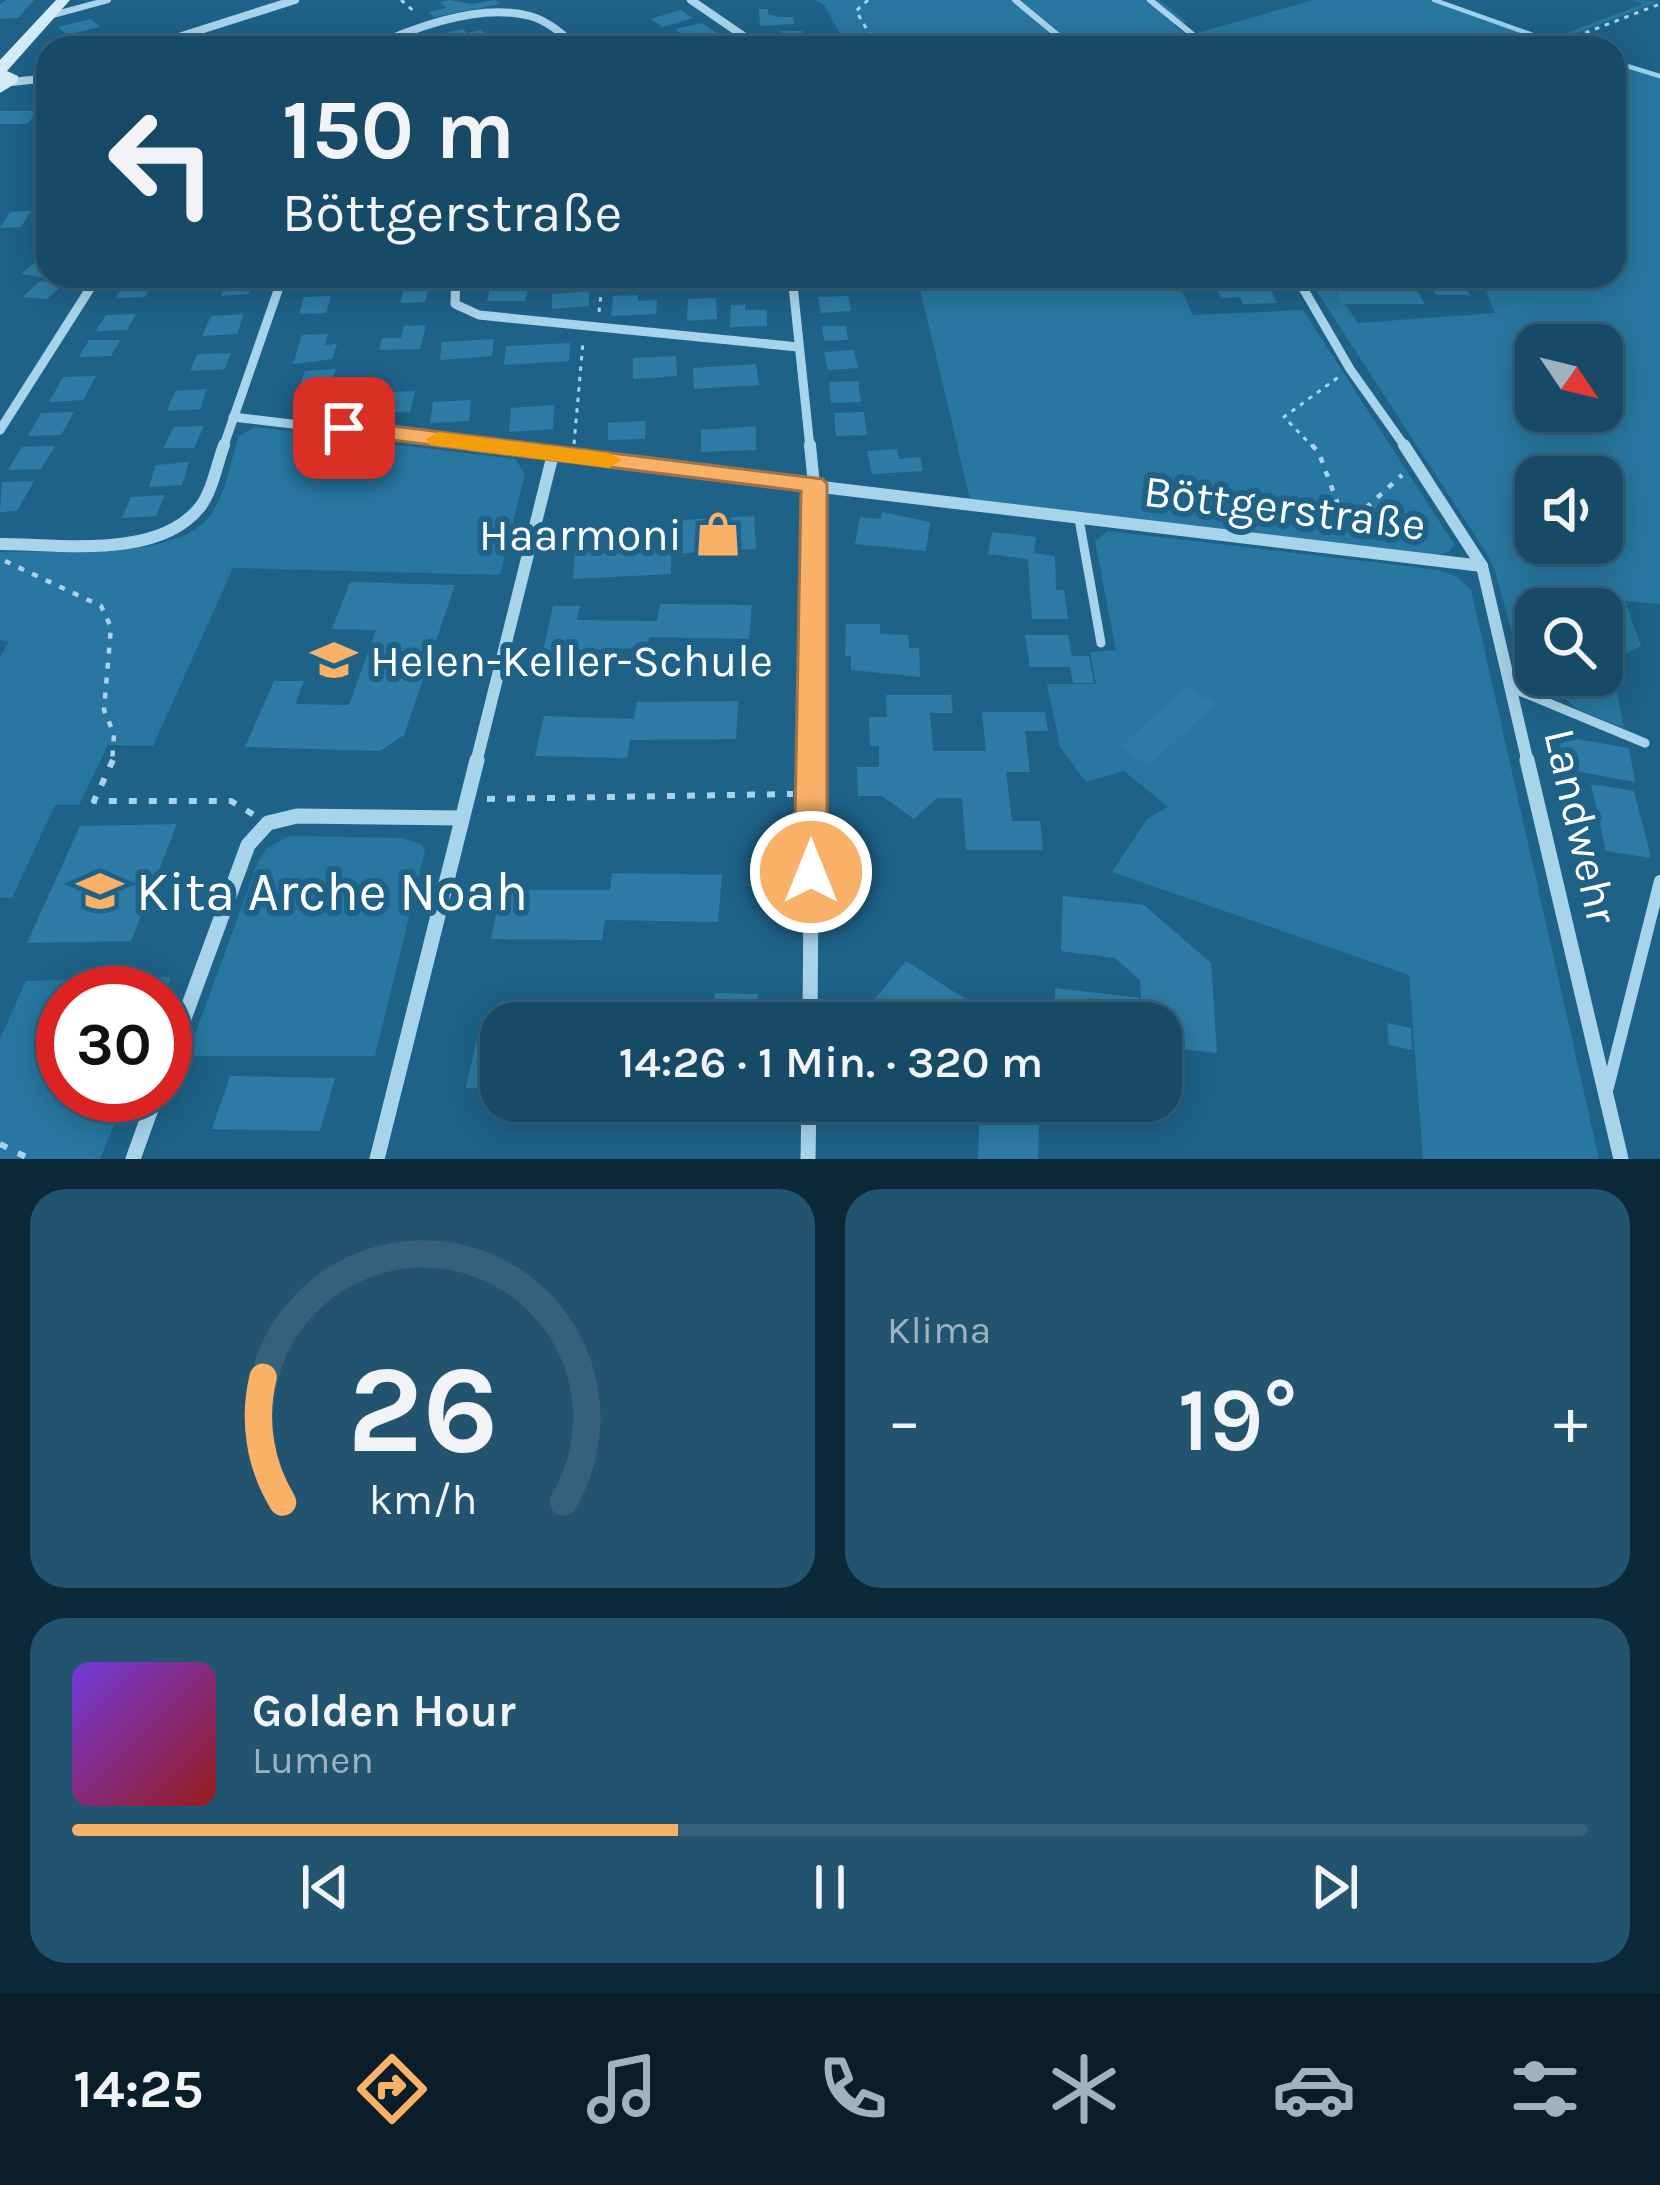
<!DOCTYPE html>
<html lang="de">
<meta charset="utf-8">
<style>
:root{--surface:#164a66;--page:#23546f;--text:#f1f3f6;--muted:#9eb3bf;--line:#35627a;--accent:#f9b168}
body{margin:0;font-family:Karla,sans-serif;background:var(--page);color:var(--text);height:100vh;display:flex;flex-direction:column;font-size:45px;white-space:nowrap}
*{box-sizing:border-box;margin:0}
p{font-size:39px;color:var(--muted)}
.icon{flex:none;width:66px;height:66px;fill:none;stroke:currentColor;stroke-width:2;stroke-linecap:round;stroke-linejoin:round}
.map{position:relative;height:1159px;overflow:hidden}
.panel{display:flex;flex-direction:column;gap:30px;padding:30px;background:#0c2938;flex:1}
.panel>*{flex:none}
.top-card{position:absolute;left:36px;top:36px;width:1590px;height:252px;border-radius:36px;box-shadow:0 6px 30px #0003,0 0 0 3px var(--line);background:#164a66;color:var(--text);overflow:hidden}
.needle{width:78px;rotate:125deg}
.buttons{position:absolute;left:1515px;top:324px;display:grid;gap:24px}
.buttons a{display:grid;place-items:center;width:108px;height:108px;border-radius:24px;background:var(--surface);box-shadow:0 6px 30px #0003,0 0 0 3px var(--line);font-size:60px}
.speed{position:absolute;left:36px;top:966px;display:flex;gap:24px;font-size:60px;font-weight:700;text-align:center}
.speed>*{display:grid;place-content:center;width:156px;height:156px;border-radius:50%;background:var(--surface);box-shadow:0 6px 30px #0003,0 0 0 3px var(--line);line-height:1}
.speed .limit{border:18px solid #d22;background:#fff;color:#111}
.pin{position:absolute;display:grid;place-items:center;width:102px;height:102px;color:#fff;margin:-51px;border-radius:24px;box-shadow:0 6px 18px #0006}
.me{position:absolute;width:132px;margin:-66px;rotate:0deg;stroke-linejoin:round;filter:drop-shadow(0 0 9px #0008)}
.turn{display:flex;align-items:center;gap:42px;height:252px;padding:0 48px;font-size:54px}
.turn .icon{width:156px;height:156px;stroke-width:2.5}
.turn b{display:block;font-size:84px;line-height:102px}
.big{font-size:90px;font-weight:600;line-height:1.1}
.panel .widget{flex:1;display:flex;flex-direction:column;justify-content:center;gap:18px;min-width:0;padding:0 42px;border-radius:36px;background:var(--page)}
.panel .dial{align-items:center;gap:0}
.dial svg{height:312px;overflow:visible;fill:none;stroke:var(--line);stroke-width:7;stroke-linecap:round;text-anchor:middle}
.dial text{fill:var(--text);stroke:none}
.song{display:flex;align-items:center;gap:36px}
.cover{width:144px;height:144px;border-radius:18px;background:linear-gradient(135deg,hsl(260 70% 55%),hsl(0 70% 35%))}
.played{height:12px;border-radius:6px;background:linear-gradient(90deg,var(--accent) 40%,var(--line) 40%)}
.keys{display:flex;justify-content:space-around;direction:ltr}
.heat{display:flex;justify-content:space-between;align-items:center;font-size:66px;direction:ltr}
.panel .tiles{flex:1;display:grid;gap:30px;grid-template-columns:1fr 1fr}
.widget:last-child{grid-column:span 2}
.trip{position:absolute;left:480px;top:1002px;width:702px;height:120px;border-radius:36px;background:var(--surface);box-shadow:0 6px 30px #0003,0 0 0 3px var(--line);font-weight:600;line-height:120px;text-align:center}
.tab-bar{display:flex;height:192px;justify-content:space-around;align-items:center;background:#091e29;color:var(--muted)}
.tab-bar .icon{width:84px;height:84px}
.tab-bar .current{color:var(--accent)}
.tab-bar b{font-size:54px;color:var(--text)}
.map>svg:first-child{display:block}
</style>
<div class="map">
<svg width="1660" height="1159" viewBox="0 0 1660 1159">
<rect width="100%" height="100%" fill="#1e6288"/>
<g fill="#2877a0" fill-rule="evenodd">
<polygon points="815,0 1159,0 1187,22 1174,25 1202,48 848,48 824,5"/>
<polygon points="1313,0 1440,0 1551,39 1643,4 1633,0 1660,1 1541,47 1216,48 1197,33"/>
<path d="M 1614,60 L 1660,74 L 1660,604 L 1625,601 L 1641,646 L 1611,662 L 1624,728 L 1577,709 L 1558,692 L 1539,694 L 1526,683 L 1494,568 L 1485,551 L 1307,276 L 1325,276 L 1358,323 L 1495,313 L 1479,276 L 1614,276 ZM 1536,345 L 1602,345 L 1602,411 L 1536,411 ZM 1536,477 L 1602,477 L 1602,543 L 1536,543 ZM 1536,609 L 1602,609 L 1602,675 L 1536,675 Z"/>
<polygon points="917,276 1174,276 1193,315 1303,310 1454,544 1449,552 1436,555 970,499"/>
<path d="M 255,427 L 515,459 L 525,474 L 500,575 L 233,568 L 153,746 L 108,745 L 79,805 L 55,805 L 12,898 L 0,898 L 0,658 L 9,641 L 0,640 L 0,552 C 53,550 175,562 210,516 C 225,496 231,460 239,436 Z"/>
<polygon points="1108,531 1439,570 1459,578 1471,590 1599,1159 1423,1159 1409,975 1112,872 1147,819 1168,807 1124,771 1086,782 1060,747 1047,684 1096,684 1090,652 1116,650 1095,541"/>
<polygon points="290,836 402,838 421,844 425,851 375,1056 187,1056 259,860 267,848"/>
<polygon points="171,977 165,993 63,993 63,1095 126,1095 100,1159 0,1159 0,1039 26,981"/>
</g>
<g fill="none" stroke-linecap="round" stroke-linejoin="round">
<g stroke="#9cd2ec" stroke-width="4.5">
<polyline points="1434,0 1547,40"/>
<polyline points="1614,62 1660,76"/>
</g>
</g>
<g fill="#2e7ca5">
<polygon points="7,0 34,0 18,18 0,19 0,4"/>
<polygon points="450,0 471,4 495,0 500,4 434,17 429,12 447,8 440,2"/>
<polygon points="759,9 768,9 768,14 778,17 793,17 794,24 760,26"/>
<polygon points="680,10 693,18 663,27 650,19"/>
<polygon points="91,19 100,27 67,35 58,27"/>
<polygon points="702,23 728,41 701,48 675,29"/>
<polygon points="463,29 467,33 481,30 488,36 455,44 445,33"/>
<polygon points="781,31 802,31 803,38 822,37 823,43 783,45"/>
<polygon points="0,111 38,111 27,124 0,124"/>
<polygon points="31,211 21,227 0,228 10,212"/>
<polygon points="43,256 48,256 48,278 21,274"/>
<polygon points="1241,276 1248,288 1269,287 1277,303 1243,304 1240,297 1221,298 1211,277"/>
<polygon points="1426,276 1462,281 1470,295 1436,295"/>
<polygon points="256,279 249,294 221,296 228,280"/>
<polygon points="40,281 64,284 47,299 22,297"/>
<polygon points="151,285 145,297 116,298 123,286"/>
<polygon points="529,285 525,301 487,301 491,286"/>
<polygon points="1334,286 1414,286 1425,304 1343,304"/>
<polygon points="429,287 425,302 400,303 404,288"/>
<polygon points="589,291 589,306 552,309 552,294"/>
<polygon points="638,295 638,301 657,300 656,314 611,316 613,296"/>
<polygon points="331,296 326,313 299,314 304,297"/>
<polygon points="848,296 851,311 821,313 818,297"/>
<polygon points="716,298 717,319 687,321 688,299"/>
<polygon points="745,304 745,310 767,310 767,326 730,327 731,305"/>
<polygon points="136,314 127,330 96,331 106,315"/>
<polygon points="244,314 237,334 202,336 211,316"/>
<polygon points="426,325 420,349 379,350 382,338 401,338 404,326"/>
<polygon points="822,326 846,326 848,340 824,341"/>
<polygon points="328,334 325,345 337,344 332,359 293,364 302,335"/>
<polygon points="494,339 492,356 440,360 442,342"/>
<polygon points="89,340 120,340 111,356 79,357"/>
<polygon points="570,343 569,361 504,365 506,346"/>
<polygon points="854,350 858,368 828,370 824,352"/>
<polygon points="231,353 225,369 190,371 197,354"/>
<polygon points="676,356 677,376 633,379 633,358"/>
<polygon points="756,364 759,385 694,389 693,368"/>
<polygon points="336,369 329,390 298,392 305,371"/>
<polygon points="96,376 83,400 49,402 63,377"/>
<polygon points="858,381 861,402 831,403 829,382"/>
<polygon points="207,389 200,409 167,411 175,391"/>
<polygon points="415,391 410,412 366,414 372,393"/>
<polygon points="471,400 469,421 430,423 433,402"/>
<polygon points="554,405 553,429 509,432 511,408"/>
<polygon points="74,412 61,435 28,436 41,413"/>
<polygon points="864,412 867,435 836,436 834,413"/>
<polygon points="646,421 645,439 608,440 608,423"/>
<polygon points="204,426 194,448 163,448 174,427"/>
<polygon points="756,426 756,450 701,452 701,430"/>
<polygon points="55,446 41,469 8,470 22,447"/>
<polygon points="897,449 899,459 920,457 923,471 872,474 867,451"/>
<polygon points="189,462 182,485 149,487 156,465"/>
<polygon points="34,481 17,511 0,512 2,482"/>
<polygon points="165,495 156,516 122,518 131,497"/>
<polygon points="882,512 930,522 926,551 855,544 860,517 881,519"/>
<polygon points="754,516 756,549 671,554 671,574 573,579 576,538 680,533 680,520"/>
<polygon points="992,532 1036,537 1034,553 1055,556 1056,590 1064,590 1068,619 1032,619 1028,559 988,554"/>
<polygon points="350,582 455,585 404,735 380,751 245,747 274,681 304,681 295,704 349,705 376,630 332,629"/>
<polygon points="660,604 752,605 749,639 649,637 647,648 543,651 553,606 580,606 577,620 657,621"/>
<polygon points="846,624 880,624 880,634 908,635 909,648 919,648 920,677 851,670 851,656 845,656"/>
<polygon points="1025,635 1068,635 1072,656 1089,656 1094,683 1073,683 1070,667 1030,667"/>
<polygon points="1187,686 1215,704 1148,766 1120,747"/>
<polygon points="886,695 951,695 953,713 930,713 933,751 986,751 982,712 1045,712 1048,731 1025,731 1030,772 1006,772 1012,821 1040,821 1043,850 966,850 962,798 937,798 914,819 882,796 858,796 857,767 879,767 879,746 870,746 869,717 887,717"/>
<polygon points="738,701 736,739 630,740 627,758 535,756 544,716 634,719 637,702"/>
<polygon points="1559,736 1629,748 1635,782 1564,769"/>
<polygon points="1591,784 1634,791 1651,858 1606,851"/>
<polygon points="177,824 131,941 27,943 80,826"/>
<polygon points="612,873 722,875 718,922 605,920 602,940 491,939 501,890 610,890"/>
<polygon points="1063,896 1144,905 1211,963 1217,1053 1161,1047 1161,1023 1037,1023 1055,997 1055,988 1141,998 1140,980 1115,958 1061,951"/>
<polygon points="906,961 1003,1023 855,1023"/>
<polygon points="715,993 758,994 756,1023 590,1023 592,1008 714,1009"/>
<polygon points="1387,1023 1411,1028 1412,1050 1389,1045"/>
<polygon points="476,1042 501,1042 501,1088 466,1088"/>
<polygon points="230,1076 335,1078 320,1131 212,1129"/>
<polygon points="980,1101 1053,1101 1039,1122 1038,1159 978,1159"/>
</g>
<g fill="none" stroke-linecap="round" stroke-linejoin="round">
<g stroke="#a8d4eb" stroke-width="3" stroke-dasharray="4.5 6" stroke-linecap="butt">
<polyline points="401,0 416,13"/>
<polyline points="868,0 856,11 878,48"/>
<polyline points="1546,48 1660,4"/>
<polyline points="599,312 603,276"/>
<polyline points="574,444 583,342"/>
<polyline points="1314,448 1284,417 1340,376"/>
</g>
<g stroke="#a8d4eb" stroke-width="4.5" stroke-dasharray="6 9" stroke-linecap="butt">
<polyline points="1312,445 1319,453 1346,526"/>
<polyline points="1344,528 1402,475"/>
<polyline points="5,561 101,606 111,627 104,710 114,734 112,763"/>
</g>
<g stroke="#a8d4eb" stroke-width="6" stroke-dasharray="8 12" stroke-linecap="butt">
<polyline points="113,760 94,801 231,801 254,815"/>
<polyline points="487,799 793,794"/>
<polyline points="0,1144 30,1159"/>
</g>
<g stroke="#a8d4eb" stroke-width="6">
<polyline points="1015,0 1073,48"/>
<polyline points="1150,0 1209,48"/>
<polyline points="49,16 108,0"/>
</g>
<g stroke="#a8d4eb" stroke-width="9">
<polyline points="1079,519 1101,643"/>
<polyline points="1512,688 1645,743"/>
</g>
<polyline stroke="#a8d4eb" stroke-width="12" points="1608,1087 1660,881"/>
<g stroke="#a8d4eb" stroke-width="8">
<polyline points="691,0 761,48"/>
<polyline points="144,48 295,0"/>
<path d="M 370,48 C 415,27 480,3 530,16 C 549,21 564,36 579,48"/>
<polyline points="12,82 48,78"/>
</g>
<g stroke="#a8d4eb" stroke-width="9">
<polyline points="456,276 455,304 479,315 798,347"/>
<polyline points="792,276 810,448"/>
<polyline points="1296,276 1350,369 1406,448"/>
<polyline points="233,417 495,448"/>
<polyline points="0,430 98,276"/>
<polyline points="223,448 283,276"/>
</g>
<g stroke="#a8d4eb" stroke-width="12">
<polyline points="470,445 1482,566"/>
<polyline points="810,445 814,485 812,763"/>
<polyline points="1404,445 1482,566 1528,763"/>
<path d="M 0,544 C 59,544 158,560 200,507 C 212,492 217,464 224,445"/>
<polyline points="476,763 553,454"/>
</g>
<g stroke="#a8d4eb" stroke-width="15">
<polyline points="1527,760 1621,1159"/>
<polyline points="810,1023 812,760"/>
<polyline points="165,1070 248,845 268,823 297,816 460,818"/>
<polyline points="133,1159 156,1095"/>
<polyline points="377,1159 477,760"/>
<polyline points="808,1159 809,1101"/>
</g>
<polygon fill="#d4ebf8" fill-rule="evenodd" points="56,0 70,0 7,71 18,76 18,82 0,93 0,60"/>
</g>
<polygon fill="#f9b168" stroke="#a27344" stroke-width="3" points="344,420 823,479 827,484 827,872 822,882 811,886 799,882 794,872 801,491 336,433 332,428"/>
<polygon fill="#f59e0b" points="438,432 609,453 622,460 609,468 430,445 426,439"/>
<defs>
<g id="shop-bare" transform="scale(3.6)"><path d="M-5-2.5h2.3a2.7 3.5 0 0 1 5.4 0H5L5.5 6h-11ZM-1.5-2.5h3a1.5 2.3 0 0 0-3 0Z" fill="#f9b168" stroke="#1e6288" stroke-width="2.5" paint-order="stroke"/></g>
<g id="school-bare" transform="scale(3.6)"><path d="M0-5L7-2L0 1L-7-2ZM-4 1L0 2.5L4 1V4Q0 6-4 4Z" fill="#f9b168" stroke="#1e6288" stroke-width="2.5" paint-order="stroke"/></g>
</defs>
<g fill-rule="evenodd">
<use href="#shop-bare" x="718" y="534"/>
<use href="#school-bare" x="334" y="660"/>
<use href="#school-bare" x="100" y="891"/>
</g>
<g text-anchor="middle" stroke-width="12" stroke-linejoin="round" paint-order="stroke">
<g font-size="45" fill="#fff" stroke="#1e6288">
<text transform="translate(1285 507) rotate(7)" y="16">Böttgerstraße</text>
<text transform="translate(1582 826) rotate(77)" y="16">Landwehr</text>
</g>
<g font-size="45" fill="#fff" stroke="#1e6288" text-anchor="end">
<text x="682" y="550">Haarmoni</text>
<text x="370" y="676" text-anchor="start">Helen-Keller-Schule</text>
</g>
<g font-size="54" fill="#fff" stroke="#1e6288" text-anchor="start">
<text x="136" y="910">Kita Arche Noah</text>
</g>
</g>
</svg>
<div class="buttons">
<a><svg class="needle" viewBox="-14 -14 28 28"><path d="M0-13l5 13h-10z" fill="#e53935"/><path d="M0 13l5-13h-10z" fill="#9eb3bf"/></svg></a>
<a><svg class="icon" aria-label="sound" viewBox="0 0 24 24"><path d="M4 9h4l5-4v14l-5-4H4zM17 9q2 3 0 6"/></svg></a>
<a><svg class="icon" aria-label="search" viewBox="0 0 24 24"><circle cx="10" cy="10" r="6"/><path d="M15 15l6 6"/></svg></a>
</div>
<div class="speed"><div class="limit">30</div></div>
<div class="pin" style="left:344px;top:428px;background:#d93025"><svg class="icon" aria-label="arrive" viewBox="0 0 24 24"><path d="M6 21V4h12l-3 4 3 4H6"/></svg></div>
<svg class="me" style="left:811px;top:872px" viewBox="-20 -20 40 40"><circle r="17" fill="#f9b168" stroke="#fff" stroke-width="3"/><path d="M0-11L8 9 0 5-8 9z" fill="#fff"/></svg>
<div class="trip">14:26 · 1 Min. · 320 m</div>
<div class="top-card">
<div class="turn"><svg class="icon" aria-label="left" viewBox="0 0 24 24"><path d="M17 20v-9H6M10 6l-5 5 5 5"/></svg><div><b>150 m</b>Böttgerstraße</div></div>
</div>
</div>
<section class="panel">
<div class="tiles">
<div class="widget dial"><svg viewBox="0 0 100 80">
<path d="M14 69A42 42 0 1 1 86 69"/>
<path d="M14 69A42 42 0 0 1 9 37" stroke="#f9b168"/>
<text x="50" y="56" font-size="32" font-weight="700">26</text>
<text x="50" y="72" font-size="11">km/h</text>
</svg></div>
<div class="widget"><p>Klima</p>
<div class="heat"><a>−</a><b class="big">19°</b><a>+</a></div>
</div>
<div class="widget">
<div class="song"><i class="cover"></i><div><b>Golden Hour</b><p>Lumen</p></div></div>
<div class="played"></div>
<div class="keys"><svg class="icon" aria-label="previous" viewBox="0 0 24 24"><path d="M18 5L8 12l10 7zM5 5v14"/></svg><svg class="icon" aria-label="pause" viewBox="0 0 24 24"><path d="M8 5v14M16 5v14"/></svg><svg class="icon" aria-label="next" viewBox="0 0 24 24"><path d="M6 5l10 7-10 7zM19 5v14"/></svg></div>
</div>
</div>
</section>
<nav class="tab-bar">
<b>14:25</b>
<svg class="icon current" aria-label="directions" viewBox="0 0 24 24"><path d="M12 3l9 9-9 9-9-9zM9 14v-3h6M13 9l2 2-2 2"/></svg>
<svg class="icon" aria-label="music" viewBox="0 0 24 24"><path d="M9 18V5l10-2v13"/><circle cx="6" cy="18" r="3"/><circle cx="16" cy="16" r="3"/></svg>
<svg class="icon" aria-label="phone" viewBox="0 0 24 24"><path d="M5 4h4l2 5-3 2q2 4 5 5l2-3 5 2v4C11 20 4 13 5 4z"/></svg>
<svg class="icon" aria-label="climate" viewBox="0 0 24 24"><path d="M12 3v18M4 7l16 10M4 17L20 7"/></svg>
<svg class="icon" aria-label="car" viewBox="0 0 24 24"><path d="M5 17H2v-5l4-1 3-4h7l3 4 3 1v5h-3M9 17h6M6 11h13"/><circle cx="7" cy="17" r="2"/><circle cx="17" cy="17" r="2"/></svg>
<svg class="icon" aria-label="filters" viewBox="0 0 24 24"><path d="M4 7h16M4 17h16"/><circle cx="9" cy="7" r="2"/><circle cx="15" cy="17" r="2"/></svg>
</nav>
